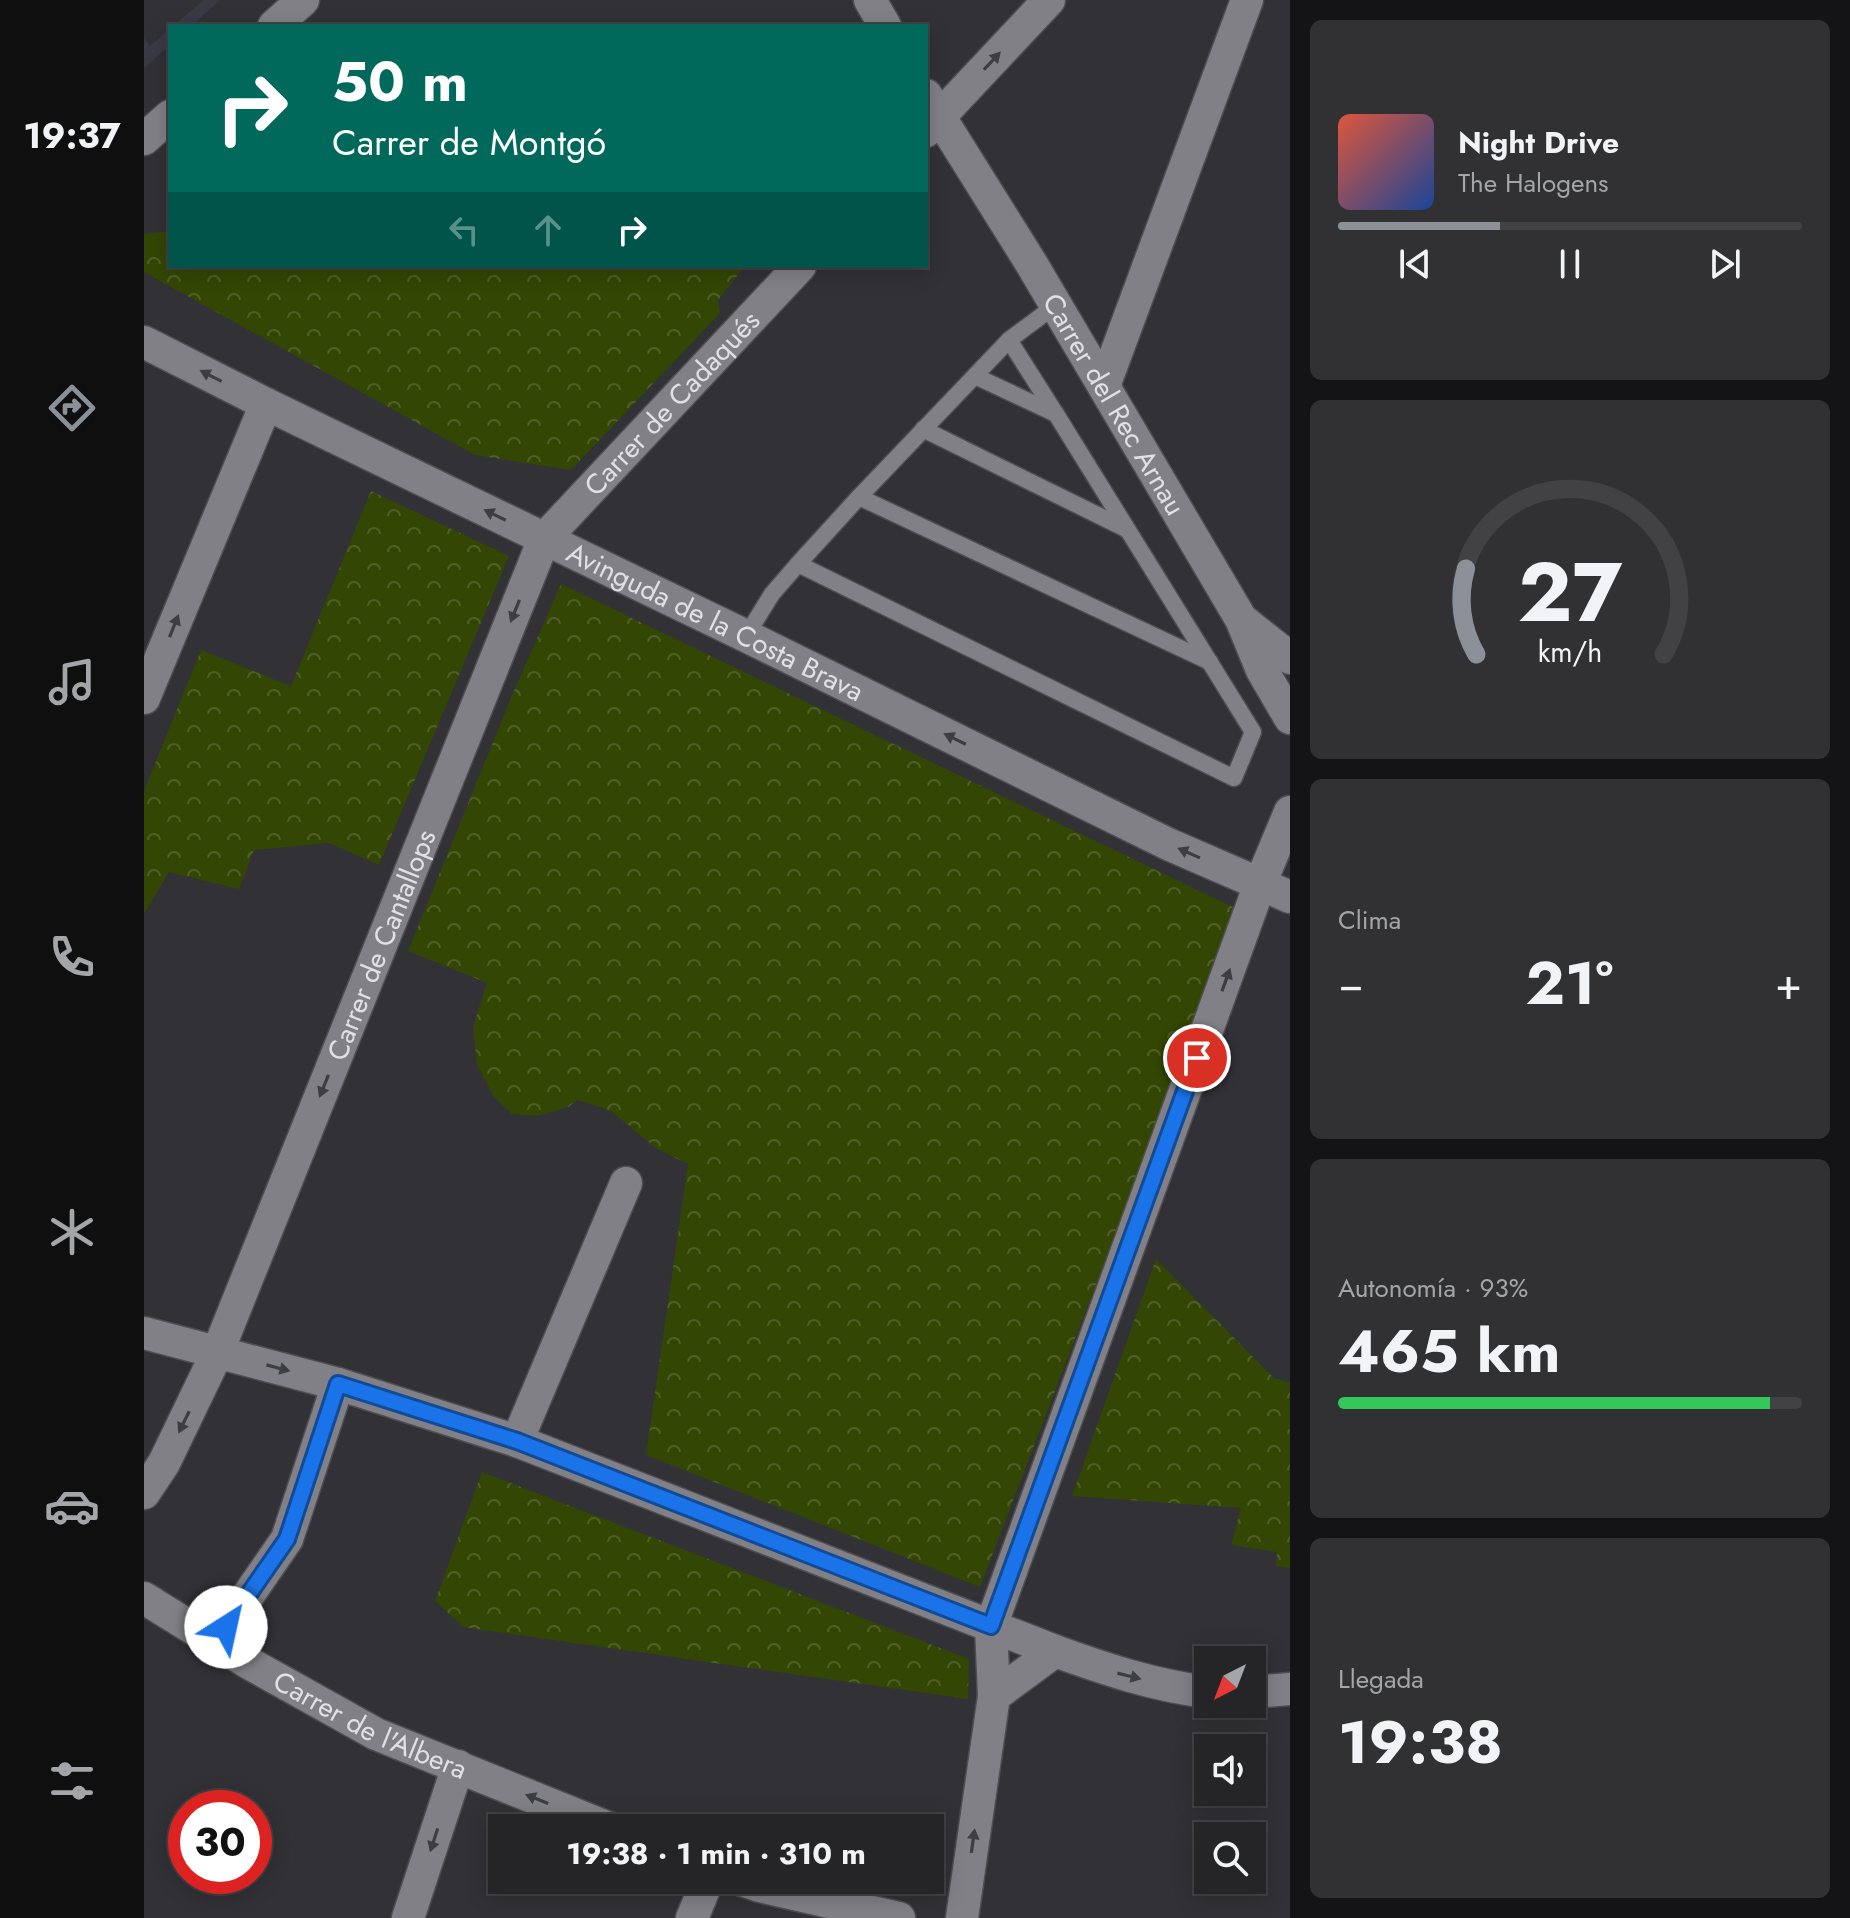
<!DOCTYPE html>
<html lang="es">
<meta charset="utf-8">
<style>
:root{--surface:#252528;--page:#313134;--text:#f1f3f6;--muted:#a3a5a8;--line:#424245;--accent:#8c9099}
body{margin:0;font-family:Jost,sans-serif;background:var(--page);color:var(--text);height:100vh;display:flex;flex-direction:column;font-size:30px;white-space:nowrap}
*{box-sizing:border-box;margin:0}
p{font-size:26px;color:var(--muted)}
.icon{flex:none;width:44px;height:44px;fill:none;stroke:currentColor;stroke-width:2;stroke-linecap:round;stroke-linejoin:round}
.map{position:relative;flex:1;overflow:hidden}
.side{display:flex;flex-direction:column;gap:20px;padding:20px;background:#141416;width:560px}
.side>*{flex:none}
.guide{position:absolute;left:24px;top:24px;width:760px;height:244px;border-radius:0px;box-shadow:0 4px 20px #0003,0 0 0 2px var(--line);background:#00695c;color:#fff;overflow:hidden}
.needle{width:52px;rotate:222deg}
.buttons{position:absolute;left:1050px;top:1646px;display:grid;gap:16px}
.buttons a{display:grid;place-items:center;width:72px;height:72px;border-radius:0px;background:var(--surface);box-shadow:0 4px 20px #0003,0 0 0 2px var(--line);font-size:40px}
.speed{position:absolute;left:24px;top:1790px;display:flex;gap:16px;font-size:40px;font-weight:700;text-align:center}
.speed>*{display:grid;place-content:center;width:104px;height:104px;border-radius:50%;background:var(--surface);box-shadow:0 4px 20px #0003,0 0 0 2px var(--line);line-height:1}
.speed .limit{border:12px solid #d22;background:#fff;color:#111}
.pin{position:absolute;display:grid;place-items:center;width:68px;height:68px;color:#fff;margin:-34px;border:4px solid #fff;border-radius:50%;box-shadow:0 2px 8px #0007}
.me{position:absolute;width:88px;margin:-44px;rotate:35deg;stroke-linejoin:round;filter:drop-shadow(0 0 6px #0008)}
.turn{display:flex;align-items:center;gap:28px;height:168px;padding:0 32px;font-size:36px}
.turn .icon{width:104px;height:104px;stroke-width:2.5}
.turn b{display:block;font-size:56px;line-height:68px}
.lanes{display:flex;align-items:center;height:76px;padding:0 32px;background:#0003;justify-content:center;gap:40px;direction:ltr}
.lanes .off{opacity:.35}
.big{font-size:60px;font-weight:700;line-height:1.1}
.side .tile{flex:1;display:flex;flex-direction:column;justify-content:center;gap:12px;min-width:0;padding:0 28px;border-radius:12px;background:var(--page)}
.side .dial{align-items:center;gap:0}
.dial svg{height:208px;overflow:visible;fill:none;stroke:var(--line);stroke-width:7;stroke-linecap:round;text-anchor:middle}
.dial text{fill:var(--text);stroke:none}
.song{display:flex;align-items:center;gap:24px}
.cover{width:96px;height:96px;border-radius:12px;background:linear-gradient(135deg,hsl(10 70% 55%),hsl(220 70% 35%))}
.played{height:8px;border-radius:4px;background:linear-gradient(90deg,var(--accent) 35%,var(--line) 35%)}
.keys{display:flex;justify-content:space-around;direction:ltr}
.heat{display:flex;justify-content:space-between;align-items:center;font-size:44px;direction:ltr}
.charge{height:12px;border-radius:6px;background:linear-gradient(90deg,#34c759 93%,var(--line) 0)}
.trip{position:absolute;left:344px;top:1814px;width:456px;height:80px;border-radius:0px;background:var(--surface);box-shadow:0 4px 20px #0003,0 0 0 2px var(--line);font-weight:700;line-height:80px;text-align:center}
main{display:flex;flex:1;min-height:0}
.dock{display:flex;flex-direction:column;width:144px;justify-content:space-around;align-items:center;background:#0f0f10;color:var(--muted)}
.dock .icon{width:56px;height:56px}
.dock .on{color:var(--accent)}
.dock b{font-size:36px;color:var(--text)}
.map>svg:first-child{display:block}
</style>
<main>
<nav class="dock">
<b>19:37</b>
<svg class="icon on" aria-label="directions" viewBox="0 0 24 24"><path d="M12 3l9 9-9 9-9-9zM9 14v-3h6M13 9l2 2-2 2"/></svg>
<svg class="icon" aria-label="music" viewBox="0 0 24 24"><path d="M9 18V5l10-2v13"/><circle cx="6" cy="18" r="3"/><circle cx="16" cy="16" r="3"/></svg>
<svg class="icon" aria-label="phone" viewBox="0 0 24 24"><path d="M5 4h4l2 5-3 2q2 4 5 5l2-3 5 2v4C11 20 4 13 5 4z"/></svg>
<svg class="icon" aria-label="climate" viewBox="0 0 24 24"><path d="M12 3v18M4 7l16 10M4 17L20 7"/></svg>
<svg class="icon" aria-label="car" viewBox="0 0 24 24"><path d="M5 17H2v-5l4-1 3-4h7l3 4 3 1v5h-3M9 17h6M6 11h13"/><circle cx="7" cy="17" r="2"/><circle cx="17" cy="17" r="2"/></svg>
<svg class="icon" aria-label="filters" viewBox="0 0 24 24"><path d="M4 7h16M4 17h16"/><circle cx="9" cy="7" r="2"/><circle cx="15" cy="17" r="2"/></svg>
</nav>
<div class="map">
<svg width="1146" height="1918" viewBox="0 0 1146 1918">
<defs>
<pattern id="park-crowns" width="20" height="18" patternUnits="userSpaceOnUse" patternTransform="scale(2)"><rect width="20" height="18" fill="#334604"/><path d="M2 6a3 3 0 1 1 6 0M12 15a3 3 0 1 1 6 0" fill="none" stroke="#506028"/></pattern>
</defs>
<rect width="100%" height="100%" fill="#313136"/>
<g fill="#393a45">
<polygon points="60,0 76,0 47,26 29,26"/>
<polygon points="26,29 26,45 0,68 0,38 6,46"/>
</g>
<g fill="url(#park-crowns)">
<polygon points="26,231 26,266 601,266 574,300 576,313 427,470 331,455 0,272 0,234"/>
<polygon points="227,491 365,556 235,865 185,843 110,850 95,889 25,872 0,914 0,791 57,650 147,686"/>
<polygon points="417,584 1095,910 836,1587 502,1455 544,1164 513,1149 467,1111 434,1100 424,1107 394,1116 368,1114 350,1097 333,1065 329,1027 343,983 264,951 369,693"/>
<polygon points="1012,1259 1130,1378 1146,1383 1146,1568 1132,1566 1133,1552 1087,1545 1097,1508 928,1496"/>
<polygon points="338,1472 825,1659 824,1699 319,1627 291,1601"/>
</g>
<g fill="none" stroke-linecap="round" stroke-linejoin="round">
<g stroke="#4d4d52" stroke-width="19">
<g id="lane">
<polyline points="865,340 912,305"/>
<polyline points="779,429 982,529"/>
<polyline points="715,497 1066,662"/>
<polyline points="654,564 1090,778 1109,732 912,414"/>
<polyline points="602,636 628,594 654,564 715,497 865,340 912,414 831,376"/>
</g>
</g>
<g stroke="#4d4d52" stroke-width="35">
<g id="street">
<polyline points="726,0 741,26"/>
<polyline points="130,26 159,0"/>
<path id="s1" d="M 782,95 L 887,263 L 1097,619 L 1118,670 L 1146,718"/>
<polyline points="782,131 905,0"/>
<polyline points="0,139 26,116"/>
<path id="s2" d="M 0,342 L 122,404 L 602,636 L 1024,844 L 1146,897"/>
<polyline points="960,386 1103,0"/>
<polyline points="1098,620 1146,658"/>
<polyline points="0,698 122,404"/>
<path d="M 0,1333 L 194,1384 L 373,1441 L 911,1651 C 961,1669 1011,1686 1064,1692"/>
<polyline points="373,1441 482,1183"/>
<path id="s3" d="M 0,1493 L 20,1463 L 74,1351 L 400,539 L 656,266"/>
<path id="s4" d="M 0,1598 L 103,1662 L 232,1734 L 465,1828"/>
<polyline points="72,1642 143,1539 194,1384"/>
<polyline points="1108,1692 1146,1689"/>
<polyline points="850,1696 911,1651"/>
<polyline points="598,1880 615,1886 755,1918"/>
<polyline points="264,1918 314,1766"/>
<polyline points="548,1918 564,1880"/>
<polyline points="818,1918 850,1696 847,1626 1116,884 1146,812"/>
</g>
</g>
<use href="#lane" stroke="#808086" stroke-width="16"/>
<use href="#street" stroke="#808086" stroke-width="32"/>
</g>
<defs><path id="oneway-solid" d="M-6-.8H1V-3.2L6.5 0L1 3.2V.8H-6Z" transform="scale(2)"/></defs>
<g fill="#3d3e41">
<use href="#oneway-solid" transform="translate(848 61) rotate(-47)"/>
<use href="#oneway-solid" transform="translate(67 376) rotate(-153)"/>
<use href="#oneway-solid" transform="translate(351 515) rotate(-154)"/>
<use href="#oneway-solid" transform="translate(371 611) rotate(112)"/>
<use href="#oneway-solid" transform="translate(30 626) rotate(-68)"/>
<use href="#oneway-solid" transform="translate(811 739) rotate(-154)"/>
<use href="#oneway-solid" transform="translate(1045 853) rotate(-156)"/>
<use href="#oneway-solid" transform="translate(1082 980) rotate(-70)"/>
<use href="#oneway-solid" transform="translate(180 1086) rotate(112)"/>
<use href="#oneway-solid" transform="translate(134 1368) rotate(15)"/>
<use href="#oneway-solid" transform="translate(40 1422) rotate(116)"/>
<use href="#oneway-solid" transform="translate(985 1676) rotate(14)"/>
<use href="#oneway-solid" transform="translate(393 1799) rotate(-158)"/>
<use href="#oneway-solid" transform="translate(290 1840) rotate(108)"/>
<use href="#oneway-solid" transform="translate(829 1841) rotate(-82)"/>
</g>
<g fill="none" stroke-linecap="round" stroke-linejoin="round">
<g stroke="#114b97" stroke-width="20">
<polyline id="route" points="82,1627 143,1539 194,1384 373,1441 847,1626 1053,1058"/>
</g>
<use href="#route" stroke="#1a73e8" stroke-width="14"/>
</g>
<g text-anchor="middle" stroke-width="8" stroke-linejoin="round" paint-order="stroke">
<g font-size="28" fill="#e1e1e5" stroke="#191a1c">
<text dy="10" stroke="none"><textPath href="#s3" startOffset="1222">Carrer de Cadaqués</textPath></text>
<text dy="10" stroke="none"><textPath href="#s1" startOffset="362">Carrer del Rec Arnau</textPath></text>
<text dy="10" stroke="none"><textPath href="#s2" startOffset="636">Avinguda de la Costa Brava</textPath></text>
<text dy="10" stroke="none"><textPath href="#s3" startOffset="598">Carrer de Cantallops</textPath></text>
<text dy="10" stroke="none"><textPath href="#s4" startOffset="260">Carrer de l'Albera</textPath></text>
</g>
</g>
</svg>
<div class="buttons">
<a><svg class="needle" viewBox="-14 -14 28 28"><path d="M0-13l5 13h-10z" fill="#e53935"/><path d="M0 13l5-13h-10z" fill="#a3a5a8"/></svg></a>
<a><svg class="icon" aria-label="sound" viewBox="0 0 24 24"><path d="M4 9h4l5-4v14l-5-4H4zM17 9q2 3 0 6"/></svg></a>
<a><svg class="icon" aria-label="search" viewBox="0 0 24 24"><circle cx="10" cy="10" r="6"/><path d="M15 15l6 6"/></svg></a>
</div>
<div class="speed"><div class="limit">30</div></div>
<div class="pin" style="left:1053px;top:1058px;background:#d93025"><svg class="icon" aria-label="arrive" viewBox="0 0 24 24"><path d="M6 21V4h12l-3 4 3 4H6"/></svg></div>
<svg class="me" style="left:82px;top:1627px" viewBox="-20 -20 40 40"><circle r="19" fill="#fff"/><path d="M0-13L10 11 0 6-10 11z" fill="#1a73e8"/></svg>
<div class="trip">19:38 · 1 min · 310 m</div>
<div class="guide">
<div class="turn"><svg class="icon" aria-label="right" viewBox="0 0 24 24"><path d="M7 20v-9h11M14 6l5 5-5 5"/></svg><div><b>50 m</b>Carrer de Montgó</div></div>
<div class="lanes"><svg class="icon off" aria-label="left" viewBox="0 0 24 24"><path d="M17 20v-9H6M10 6l-5 5 5 5"/></svg><svg class="icon off" aria-label="ahead" viewBox="0 0 24 24"><path d="M12 20V5M6 11l6-6 6 6"/></svg><svg class="icon" aria-label="right" viewBox="0 0 24 24"><path d="M7 20v-9h11M14 6l5 5-5 5"/></svg></div>
</div>
</div>
<section class="side">
<div class="tile">
<div class="song"><i class="cover"></i><div><b>Night Drive</b><p>The Halogens</p></div></div>
<div class="played"></div>
<div class="keys"><svg class="icon" aria-label="previous" viewBox="0 0 24 24"><path d="M18 5L8 12l10 7zM5 5v14"/></svg><svg class="icon" aria-label="pause" viewBox="0 0 24 24"><path d="M8 5v14M16 5v14"/></svg><svg class="icon" aria-label="next" viewBox="0 0 24 24"><path d="M6 5l10 7-10 7zM19 5v14"/></svg></div>
</div>
<div class="tile dial"><svg viewBox="0 0 100 80">
<path d="M14 69A42 42 0 1 1 86 69"/>
<path d="M14 69A42 42 0 0 1 10 36" stroke="#8c9099"/>
<text x="50" y="56" font-size="32" font-weight="700">27</text>
<text x="50" y="72" font-size="11">km/h</text>
</svg></div>
<div class="tile"><p>Clima</p>
<div class="heat"><a>−</a><b class="big">21°</b><a>+</a></div>
</div>
<div class="tile"><p>Autonomía · 93%</p><b class="big">465 km</b><div class="charge"></div></div>
<div class="tile"><p>Llegada</p><b class="big">19:38</b></div>
</section>
</main>
